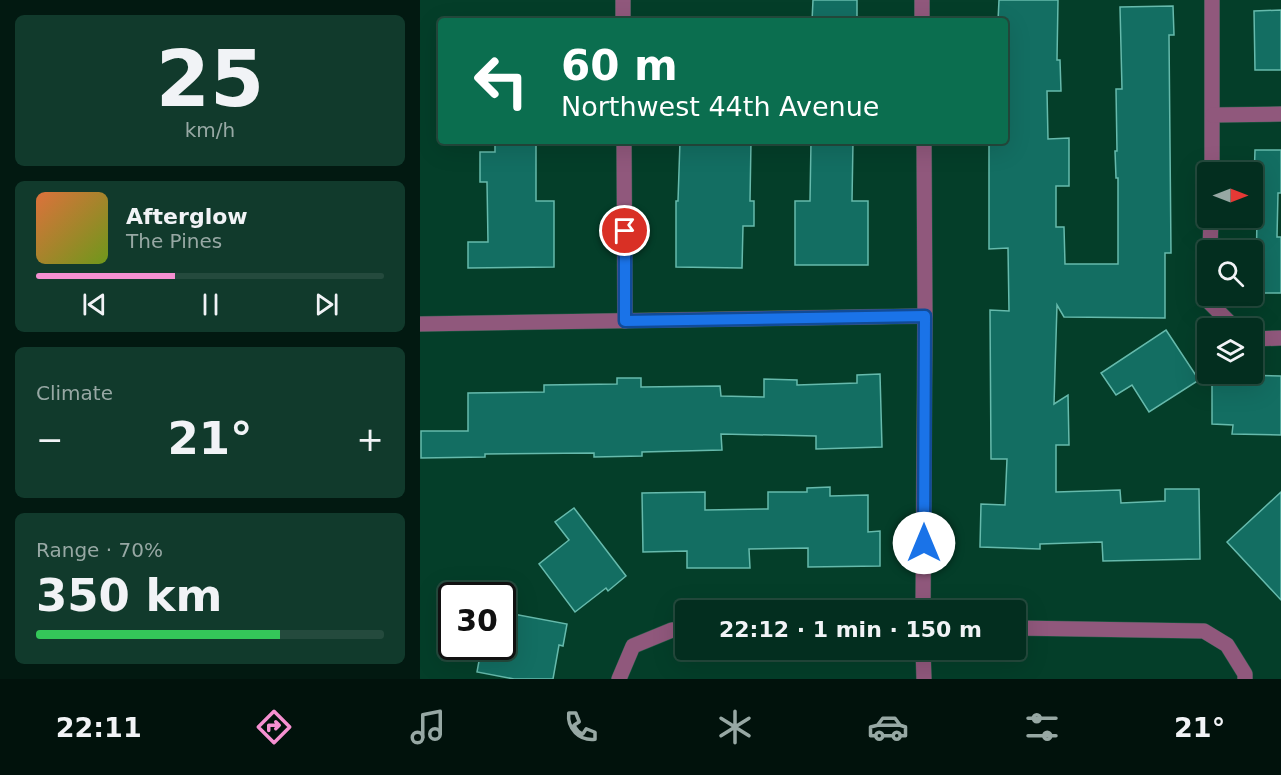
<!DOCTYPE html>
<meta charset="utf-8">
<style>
:root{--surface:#032e1f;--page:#113a2c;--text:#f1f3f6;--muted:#97a8a4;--line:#244a3d;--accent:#f590d1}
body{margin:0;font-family:"DejaVu Sans",sans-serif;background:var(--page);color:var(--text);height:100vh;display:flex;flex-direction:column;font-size:22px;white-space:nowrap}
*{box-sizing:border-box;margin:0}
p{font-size:20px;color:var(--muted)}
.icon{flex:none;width:33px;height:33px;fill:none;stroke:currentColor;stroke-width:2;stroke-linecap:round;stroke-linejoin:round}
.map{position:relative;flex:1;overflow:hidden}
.sheet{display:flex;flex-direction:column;gap:15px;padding:15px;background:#021911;width:420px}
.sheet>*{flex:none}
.top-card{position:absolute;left:18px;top:18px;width:570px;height:126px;border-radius:6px;box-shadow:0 6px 24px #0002,0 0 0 2px var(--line);background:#0b6e4f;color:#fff;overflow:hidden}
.needle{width:39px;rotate:90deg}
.buttons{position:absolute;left:777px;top:162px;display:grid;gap:12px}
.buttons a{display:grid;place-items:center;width:66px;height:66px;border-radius:6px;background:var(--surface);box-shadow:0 6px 24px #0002,0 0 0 2px var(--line);font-size:30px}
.speed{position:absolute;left:18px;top:582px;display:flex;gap:12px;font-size:30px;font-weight:700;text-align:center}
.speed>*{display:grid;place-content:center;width:78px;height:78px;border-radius:50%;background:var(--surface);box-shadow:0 6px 24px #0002,0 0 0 2px var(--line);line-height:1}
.speed .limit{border:3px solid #111;border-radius:9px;background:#fff;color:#111}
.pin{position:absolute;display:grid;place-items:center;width:51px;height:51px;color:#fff;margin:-26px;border:3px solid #fff;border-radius:50%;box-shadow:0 2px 6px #0007}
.me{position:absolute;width:66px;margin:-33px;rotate:0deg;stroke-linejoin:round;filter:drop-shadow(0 0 4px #0008)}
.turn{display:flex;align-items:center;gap:21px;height:126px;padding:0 24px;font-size:27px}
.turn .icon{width:78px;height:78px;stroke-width:2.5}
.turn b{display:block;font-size:42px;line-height:51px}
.big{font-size:45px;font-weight:700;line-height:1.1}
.sheet .widget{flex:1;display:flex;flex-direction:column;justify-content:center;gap:9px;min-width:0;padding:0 21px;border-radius:9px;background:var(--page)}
.sheet .dial{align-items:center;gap:0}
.dial b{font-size:78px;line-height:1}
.song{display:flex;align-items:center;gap:18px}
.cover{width:72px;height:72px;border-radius:9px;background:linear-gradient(135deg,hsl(20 70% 55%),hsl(80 70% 35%))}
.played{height:6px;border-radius:3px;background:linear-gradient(90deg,var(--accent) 40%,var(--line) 40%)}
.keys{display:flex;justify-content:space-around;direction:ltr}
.heat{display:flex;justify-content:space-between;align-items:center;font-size:33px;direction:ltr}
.charge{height:9px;border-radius:4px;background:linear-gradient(90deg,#34c759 70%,var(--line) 0)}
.trip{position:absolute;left:255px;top:600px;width:351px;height:60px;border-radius:6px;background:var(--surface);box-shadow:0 6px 24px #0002,0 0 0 2px var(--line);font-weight:700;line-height:60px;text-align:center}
.menu{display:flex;height:96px;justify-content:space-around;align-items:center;background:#01120c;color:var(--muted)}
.menu .icon{width:42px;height:42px}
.menu .current{color:var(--accent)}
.menu b{font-size:27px;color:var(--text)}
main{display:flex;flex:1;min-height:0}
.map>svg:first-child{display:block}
</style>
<main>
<section class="sheet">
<div class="widget dial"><b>25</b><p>km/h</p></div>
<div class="widget">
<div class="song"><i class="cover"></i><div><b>Afterglow</b><p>The Pines</p></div></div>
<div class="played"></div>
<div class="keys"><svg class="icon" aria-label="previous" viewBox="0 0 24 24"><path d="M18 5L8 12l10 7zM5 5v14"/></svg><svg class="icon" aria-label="pause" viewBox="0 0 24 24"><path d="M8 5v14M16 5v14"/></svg><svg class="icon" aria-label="next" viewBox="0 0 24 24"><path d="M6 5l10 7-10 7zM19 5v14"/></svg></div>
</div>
<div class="widget"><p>Climate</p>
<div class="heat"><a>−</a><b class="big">21°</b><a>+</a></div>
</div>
<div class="widget"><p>Range · 70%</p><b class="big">350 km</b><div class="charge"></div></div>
</section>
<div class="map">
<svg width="861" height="679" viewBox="0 0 861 679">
<rect width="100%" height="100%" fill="#043e29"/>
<g fill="#136e62" stroke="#66baac" stroke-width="1.5">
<polygon points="393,0 437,0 437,21 392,21"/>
<polygon points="579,0 638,0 637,60 640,60 641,91 627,91 628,139 649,138 649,186 636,186 636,227 644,227 645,264 698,264 698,178 696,178 695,151 697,151 696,89 702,89 700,7 753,6 754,35 749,35 751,253 745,253 745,318 644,317 637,305 634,404 648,395 649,445 636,445 636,492 700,490 701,503 745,501 745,489 779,489 780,559 683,561 682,542 620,544 620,549 560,547 561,504 585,505 587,459 571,459 570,310 589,311 588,248 569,249 569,141 585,141 585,21 578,21"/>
<polygon points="861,10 861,70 835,70 834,11"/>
<polygon points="75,141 116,141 116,201 134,201 134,267 48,268 48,242 68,242 67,182 60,182 60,152 75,152"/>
<polygon points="260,141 331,141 330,201 334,201 334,226 323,226 322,268 256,267 256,201 258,201"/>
<polygon points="391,141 433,141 432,201 448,201 448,265 375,265 375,201 390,201"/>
<polygon points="835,150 861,150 861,193 858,193 857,237 861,237 861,293 836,293 837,211 833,211"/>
<polygon points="746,330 779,380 729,412 712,385 696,395 681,373"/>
<polygon points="460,374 462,447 396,449 396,436 301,434 302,450 222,452 222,456 174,457 174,453 65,454 65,457 1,458 1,431 48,431 48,393 124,392 124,385 197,384 197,378 221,378 221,387 300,386 301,396 344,397 344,379 377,380 377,385 437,383 437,375"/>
<polygon points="820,375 861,376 861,435 812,434 813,425 792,424 792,383 820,383"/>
<polygon points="410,487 410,496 448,495 448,532 460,531 460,566 388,567 388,548 329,549 330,568 267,568 267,551 223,552 222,493 285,492 285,510 348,509 348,492 387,492 387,488"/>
<polygon points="861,492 861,600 807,542"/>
<polygon points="154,508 206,576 188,591 186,588 155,612 119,564 149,540 135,522"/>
<polygon points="82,612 147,624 143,646 139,645 133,679 94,679 57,672 61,650 73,653 74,646 82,646"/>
</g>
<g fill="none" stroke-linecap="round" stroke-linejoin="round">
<g stroke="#275d48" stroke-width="16">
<g id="minor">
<polyline points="203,0 203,21"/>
<polyline points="502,0 502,21"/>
<polyline points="792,0 792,172"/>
<polyline points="793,115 861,114"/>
<polyline points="204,141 205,321"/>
<polyline points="790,250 791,218"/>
<polyline points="790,296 789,302 815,328"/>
<polyline points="0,324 505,316"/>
<polyline points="832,339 861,338"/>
<polyline points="503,610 505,316 504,141"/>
<polyline points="596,628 784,631 807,645 825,674 825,679"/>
<polyline points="503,650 504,679"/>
<polyline points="199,679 213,646 252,630 266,629"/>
</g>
</g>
<use href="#minor" stroke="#90587c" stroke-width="15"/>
</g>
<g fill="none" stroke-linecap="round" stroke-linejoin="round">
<g stroke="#114b97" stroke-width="15">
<polyline id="route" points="205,231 205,321 505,316 504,543"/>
</g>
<use href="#route" stroke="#1a73e8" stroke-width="10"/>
</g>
</svg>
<div class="buttons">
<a><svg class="needle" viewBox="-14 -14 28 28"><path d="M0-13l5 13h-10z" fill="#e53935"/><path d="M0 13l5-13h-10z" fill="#97a8a4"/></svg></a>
<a><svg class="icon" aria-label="search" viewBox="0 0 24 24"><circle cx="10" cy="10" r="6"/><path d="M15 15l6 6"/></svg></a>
<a><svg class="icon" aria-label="layers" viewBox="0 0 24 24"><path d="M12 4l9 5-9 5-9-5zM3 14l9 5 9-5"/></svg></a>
</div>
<div class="speed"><div class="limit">30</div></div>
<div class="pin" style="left:205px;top:231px;background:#d93025"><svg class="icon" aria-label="arrive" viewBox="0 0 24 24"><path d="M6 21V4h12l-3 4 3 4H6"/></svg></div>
<svg class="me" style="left:504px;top:543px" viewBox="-20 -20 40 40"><circle r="19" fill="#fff"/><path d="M0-13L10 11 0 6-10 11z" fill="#1a73e8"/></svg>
<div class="trip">22:12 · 1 min · 150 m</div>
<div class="top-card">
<div class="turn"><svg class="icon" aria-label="left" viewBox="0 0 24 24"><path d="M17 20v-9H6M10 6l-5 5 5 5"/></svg><div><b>60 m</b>Northwest 44th Avenue</div></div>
</div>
</div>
</main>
<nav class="menu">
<b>22:11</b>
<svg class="icon current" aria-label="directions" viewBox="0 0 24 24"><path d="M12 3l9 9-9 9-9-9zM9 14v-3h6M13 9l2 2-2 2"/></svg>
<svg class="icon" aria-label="music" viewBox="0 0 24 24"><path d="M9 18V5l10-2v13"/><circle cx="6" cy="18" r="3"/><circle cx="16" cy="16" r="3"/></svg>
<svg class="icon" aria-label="phone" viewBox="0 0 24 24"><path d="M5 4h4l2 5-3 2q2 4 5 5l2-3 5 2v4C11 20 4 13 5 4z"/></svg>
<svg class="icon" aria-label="climate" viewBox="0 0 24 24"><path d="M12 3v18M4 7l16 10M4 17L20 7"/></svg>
<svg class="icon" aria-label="car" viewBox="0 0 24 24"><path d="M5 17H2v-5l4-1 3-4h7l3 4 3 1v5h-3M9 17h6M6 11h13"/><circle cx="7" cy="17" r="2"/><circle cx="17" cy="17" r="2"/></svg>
<svg class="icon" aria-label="filters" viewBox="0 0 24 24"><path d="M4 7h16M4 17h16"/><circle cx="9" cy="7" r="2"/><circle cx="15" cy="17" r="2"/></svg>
<b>21°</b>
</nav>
